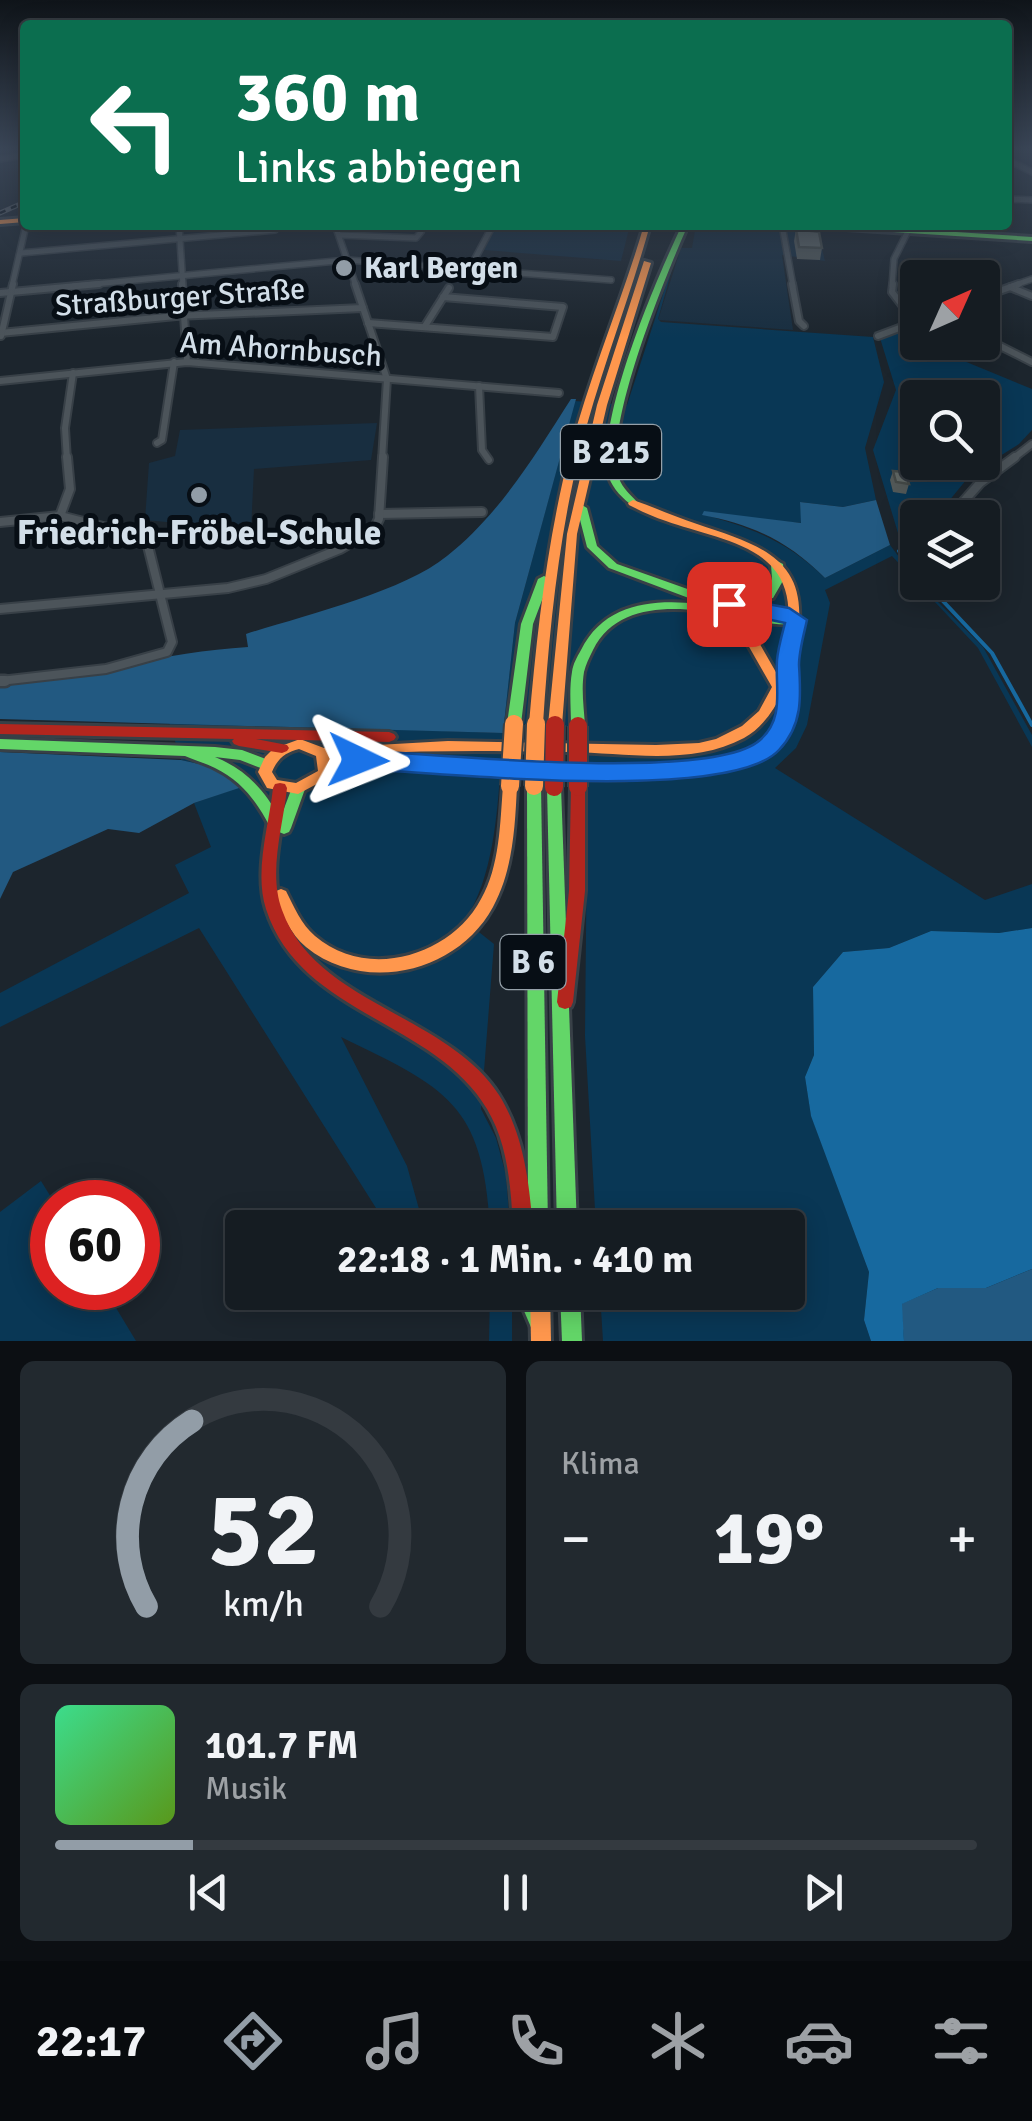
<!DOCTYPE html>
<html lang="de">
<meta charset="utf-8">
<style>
:root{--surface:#151c22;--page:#22292f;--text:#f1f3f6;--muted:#9da1a5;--line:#343a40;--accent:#929da7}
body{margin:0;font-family:Signika,sans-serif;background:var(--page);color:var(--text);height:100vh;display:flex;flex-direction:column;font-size:38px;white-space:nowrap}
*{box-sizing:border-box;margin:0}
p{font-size:32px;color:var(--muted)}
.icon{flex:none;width:55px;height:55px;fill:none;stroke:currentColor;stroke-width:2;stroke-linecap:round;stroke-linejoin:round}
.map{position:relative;height:1341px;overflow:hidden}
.drawer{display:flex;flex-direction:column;gap:20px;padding:20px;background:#0c0f13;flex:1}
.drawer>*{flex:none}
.hud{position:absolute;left:20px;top:20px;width:992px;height:210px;border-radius:10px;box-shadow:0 5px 25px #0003,0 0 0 2px var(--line);background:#0b6e4f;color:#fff;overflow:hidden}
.needle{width:65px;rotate:45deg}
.buttons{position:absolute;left:900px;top:260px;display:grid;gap:20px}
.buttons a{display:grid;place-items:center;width:100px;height:100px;border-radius:10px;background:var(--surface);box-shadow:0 5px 25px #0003,0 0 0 2px var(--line);font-size:50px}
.speed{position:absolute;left:30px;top:1180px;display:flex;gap:20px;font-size:50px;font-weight:700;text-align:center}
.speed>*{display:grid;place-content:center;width:130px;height:130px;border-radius:50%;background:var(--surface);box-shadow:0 5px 25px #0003,0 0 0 2px var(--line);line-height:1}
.speed .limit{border:15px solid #d22;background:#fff;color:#111}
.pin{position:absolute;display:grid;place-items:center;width:85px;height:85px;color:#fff;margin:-42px;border-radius:20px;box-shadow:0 5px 15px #0006}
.me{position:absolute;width:110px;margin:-55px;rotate:92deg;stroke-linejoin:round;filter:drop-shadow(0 0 8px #0008)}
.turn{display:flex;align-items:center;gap:35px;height:210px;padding:0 50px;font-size:45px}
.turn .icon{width:130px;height:130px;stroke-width:2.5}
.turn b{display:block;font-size:70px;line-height:85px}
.big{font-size:75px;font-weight:700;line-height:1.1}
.drawer .card{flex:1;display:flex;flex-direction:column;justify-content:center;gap:15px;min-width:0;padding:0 35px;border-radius:15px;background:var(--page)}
.drawer .dial{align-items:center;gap:0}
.dial svg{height:260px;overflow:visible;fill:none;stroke:var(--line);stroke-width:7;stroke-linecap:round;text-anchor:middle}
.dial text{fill:var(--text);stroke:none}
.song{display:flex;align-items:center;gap:30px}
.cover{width:120px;height:120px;border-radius:15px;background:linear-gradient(135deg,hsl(150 70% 55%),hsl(90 70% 35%))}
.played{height:10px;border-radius:5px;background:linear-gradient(90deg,var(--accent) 15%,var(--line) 15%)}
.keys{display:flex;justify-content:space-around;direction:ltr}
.heat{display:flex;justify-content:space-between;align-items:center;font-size:55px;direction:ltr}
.drawer .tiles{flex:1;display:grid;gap:20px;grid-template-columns:1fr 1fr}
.card:last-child{grid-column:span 2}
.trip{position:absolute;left:225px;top:1210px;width:580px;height:100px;border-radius:10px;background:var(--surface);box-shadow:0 5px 25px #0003,0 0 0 2px var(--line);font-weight:700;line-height:100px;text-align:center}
.tab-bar{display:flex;height:160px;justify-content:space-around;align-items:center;background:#080b0e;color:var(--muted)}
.tab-bar .icon{width:70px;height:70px}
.tab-bar .current{color:var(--accent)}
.tab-bar b{font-size:45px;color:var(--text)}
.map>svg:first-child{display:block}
</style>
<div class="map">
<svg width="1032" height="1341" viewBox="0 0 1032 1341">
<rect width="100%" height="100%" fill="#1c252d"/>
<g fill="#182e40">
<polygon points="496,225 630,225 621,261 484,250"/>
<polygon points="696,225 817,228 825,261 782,255 793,330 658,320 681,248 692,248"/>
<polygon points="377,423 371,460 254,469 251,530 145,520 149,463 175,456 180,430"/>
</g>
<g fill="#093755" fill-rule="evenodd">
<path d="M 678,248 L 658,319 L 661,322 L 873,337 L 884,382 L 865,448 L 876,500 L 843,507 L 800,502 L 802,523 L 702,514 C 752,528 787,541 825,578 L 890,545 L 918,582 L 983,647 L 1032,735 L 1032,747 L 978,648 L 892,556 L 825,590 L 830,603 L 807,725 L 796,748 L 775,768 L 985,900 L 1032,884 L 1032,928 L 999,933 L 931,931 L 889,948 L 843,952 L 813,987 L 814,1055 L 805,1077 L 811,1115 L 869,1272 L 864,1320 L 871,1341 L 603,1341 L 600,1293 L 788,1292 L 788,1228 L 596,1227 L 585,1036 L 588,728 L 504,723 L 515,623 L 575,401 L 627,405 Z"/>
<path d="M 899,330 L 918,342 L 1032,389 L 1032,430 L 1019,444 L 971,474 L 944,507 L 918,518 L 898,533 L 873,450 L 896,390 L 880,338 ZM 918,398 L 982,398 L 982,462 L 918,462 Z"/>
<path d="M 169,722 L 503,733 C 498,795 498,868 465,921 L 494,944 L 481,1109 L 496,1138 L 506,1175 L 510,1227 L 490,1227 C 483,1103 446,1088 341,1037 L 407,1166 L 424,1227 L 388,1227 L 199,928 L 0,1027 L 0,993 L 189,893 L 175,865 L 211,847 L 194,803 L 243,786 L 217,768 L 181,760 Z"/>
<polygon points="41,1181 54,1202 52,1288 104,1288 136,1341 0,1341 0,1212"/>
<polygon points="490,1293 512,1293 512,1341 489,1341"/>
</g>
<g fill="#225981">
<path d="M 571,399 L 576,399 L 515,623 L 503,733 L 0,719 L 0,686 C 84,676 165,652 248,647 L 246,634 C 302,616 403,592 447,556 C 500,514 535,455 571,399 Z"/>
<path d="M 876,500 L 890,545 L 825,578 C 789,542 752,524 702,515 L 704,511 L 801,523 L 800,502 L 843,507 Z"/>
<polygon points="0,752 181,760 217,768 245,786 194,803 139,833 108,829 13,872 0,899"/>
<polygon points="1032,1269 1032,1341 904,1341 901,1304 938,1288 986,1288"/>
</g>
<polygon fill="#17699f" points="1032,928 1032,1269 986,1288 938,1288 902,1304 904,1341 871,1341 864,1320 869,1272 811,1116 805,1077 814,1055 813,987 843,952 889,948 931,931 999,933"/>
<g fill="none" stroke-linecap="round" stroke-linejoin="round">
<g stroke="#17699f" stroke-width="4">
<polyline points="899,551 918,574"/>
<polyline points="925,582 992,653 1032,725"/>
</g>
<g stroke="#384047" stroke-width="8">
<g id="street-far3">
<polyline points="0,159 25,155"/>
<polyline points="1008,160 1032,172"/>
<polyline points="1008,199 1032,200"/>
<polyline points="179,225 183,286"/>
<polyline points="335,225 356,286"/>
<polyline points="782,225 793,286"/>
<polyline points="339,235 416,238 421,232"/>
<polyline points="21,253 275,230"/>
<polyline points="470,268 493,225"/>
<polyline points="12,286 26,225"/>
<polyline points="73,286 347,260 611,280"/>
<polyline points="892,286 894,259 908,231"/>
<polyline points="1012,286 1032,279"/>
</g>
</g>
<g stroke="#384047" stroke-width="10">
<g id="street-far2">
<polyline points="182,284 187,362"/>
<polyline points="355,284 387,379 382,460"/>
<polyline points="792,284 799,321 804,326"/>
<polyline points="893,284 892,292 905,309 918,314"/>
<polyline points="1010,287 1032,296"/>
<polyline points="0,293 99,284"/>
<polyline points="982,297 1019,284"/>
<polyline points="368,323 553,337 563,307 443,297"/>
<polyline points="425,326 449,288"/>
<polyline points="0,333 176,316 363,308"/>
<polyline points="1,336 13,284"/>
<polyline points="878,336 918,321"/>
<polyline points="982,337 1032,362"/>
<polyline points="0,381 187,362 559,393"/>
<polyline points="479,386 482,450 489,460"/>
<polyline points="157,443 162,440 174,362"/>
<polyline points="67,460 65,428 73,373"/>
<polyline points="1011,460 1032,444"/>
</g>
</g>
<g stroke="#384047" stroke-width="12">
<g id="street-far1">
<polyline points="957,509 980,483 1015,457"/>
<polyline points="379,514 482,512"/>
<polyline points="60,516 70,489 67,457"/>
<polyline points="0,522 60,516 146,538 172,642 167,652 106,669 0,681"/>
<polyline points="0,609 228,588 266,579 340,549 374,529 379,519 383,457"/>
</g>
</g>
<g stroke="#384047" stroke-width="15">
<polyline id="street" points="0,681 5,681"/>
</g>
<g stroke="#384047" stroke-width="6">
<g id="fast">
<path d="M 682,225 L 688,225 C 666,275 602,428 619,478 C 622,488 632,496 638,503 L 633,506 C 624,500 612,488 609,477 C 594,424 657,277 682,225 Z"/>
<polygon points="812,225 847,225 1032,237 1032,241 815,227"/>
<polygon points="582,505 587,508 597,546 617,564 710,597 712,600 710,603 702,603 609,568 587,547 577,508"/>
<path d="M 777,561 L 783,564 L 784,579 L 773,598 L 730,607 L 782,618 L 796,616 L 802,620 L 800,623 C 774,628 750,618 724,614 C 678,606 617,601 593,650 C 589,658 586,664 584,672 C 581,690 584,708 585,726 L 583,729 L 573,729 L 571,726 C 571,708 569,689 572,672 C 573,664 577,657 581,650 C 609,594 671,599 725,607 L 723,604 L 725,601 L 765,592 L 772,579 L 771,564 Z"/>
<polygon points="544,576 550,579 533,624 521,724 519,727 509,727 507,724 521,624 538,579"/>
<path d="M 0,739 L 215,747 L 242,750 L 271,761 L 273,765 L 271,769 L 266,770 L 240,760 L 215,757 C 245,769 265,790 280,819 L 293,785 L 303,785 L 305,789 L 291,828 L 289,832 L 284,834 L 279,832 L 277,828 L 270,827 C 257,802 242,781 215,768 C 205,763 194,760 185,756 L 0,749 Z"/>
<polygon points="534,781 539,782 541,786 548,1228 528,1228 527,786 529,782"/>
<polygon points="554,782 559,783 561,787 577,1228 557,1228 547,787 549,783"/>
<polygon points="516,1292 537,1292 550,1325 547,1332 540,1335 533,1332"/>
<polygon points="560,1292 580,1292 582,1341 562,1341"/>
</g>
</g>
<g stroke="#384047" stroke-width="6">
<g id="slow">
<polygon points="25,218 25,222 0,224 0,220"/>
<path d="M 644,225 L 650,225 C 629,301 599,375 580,451 C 558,541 549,632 543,724 L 541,727 L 531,727 L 529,724 C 537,632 547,541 570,451 C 590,374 622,301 644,225 Z"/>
<polygon points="644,261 651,263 607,405 577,534 562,725 560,728 550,728 548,725 567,534 597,405"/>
<path d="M 633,500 C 654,507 675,517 697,524 C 759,545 811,558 797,638 C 796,645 794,654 794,661 C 793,691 800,714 780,741 C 733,806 437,770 358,764 L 332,771 L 330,777 L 298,794 L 267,788 L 258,772 L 265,757 L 273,749 L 300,739 L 324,748 L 448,741 L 656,745 L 699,743 L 716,739 L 742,726 L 759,711 L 772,687 L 748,645 L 706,615 L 708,612 L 716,612 L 757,639 L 777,674 C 788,642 798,596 773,568 C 751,541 698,533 666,521 C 653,517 641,511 629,505 L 628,503 ZM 783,692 C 781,712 777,734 759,746 C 730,764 695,765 662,767 C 562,773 462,762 363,754 C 432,750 501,751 570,752 C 626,753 692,766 744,738 C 762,728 774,710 783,692 ZM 299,749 L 316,756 L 318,771 L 296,783 L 277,780 L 272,772 C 277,759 286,752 299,749 ZM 354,755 L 331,761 L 330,757 Z"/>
<path d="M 510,781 L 515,782 L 517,786 C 515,827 513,870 493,907 C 458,972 365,995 306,947 C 290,934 282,913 273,895 L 276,891 L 281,889 L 286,891 C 294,907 301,924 315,936 C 367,981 451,956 481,899 C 500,866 500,823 503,786 L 505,782 Z"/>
<polygon points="530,1292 550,1292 551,1341 531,1341"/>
</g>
</g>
<g stroke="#384047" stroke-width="6">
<g id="jam">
<polygon points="0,724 389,732 394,734 396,737 394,740 389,742 256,739 287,745 289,748 287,751 282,753 239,746 234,744 232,741 234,739 0,734"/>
<polygon points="578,782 583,783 585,787 585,891 573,1002 571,1007 565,1009 559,1007 557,1002 569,891 571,787 573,783"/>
<path d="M 280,783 L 285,784 L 287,788 C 283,827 268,872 282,910 C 315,1004 447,1014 499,1095 C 524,1135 529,1182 533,1228 L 513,1228 C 511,1188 508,1144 487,1109 C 434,1020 300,1015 266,909 C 254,871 269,826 273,788 L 275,784 Z"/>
</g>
</g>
<use href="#street-far3" stroke="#4c545a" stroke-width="5"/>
<use href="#street-far2" stroke="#4c545a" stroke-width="6"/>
<use href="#street-far1" stroke="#4c545a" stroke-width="8"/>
<use href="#street" stroke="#4c545a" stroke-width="10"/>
<use href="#fast" fill="#63d668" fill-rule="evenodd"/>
<use href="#slow" fill="#ff974d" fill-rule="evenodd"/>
<use href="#jam" fill="#b3261e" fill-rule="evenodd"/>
<g stroke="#5d6469" stroke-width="5">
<polyline id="rail" points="0,213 25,202"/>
</g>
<use href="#rail" stroke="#070e15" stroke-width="2.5" stroke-dasharray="6" stroke-linecap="butt"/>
<g stroke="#384047" stroke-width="22" stroke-linecap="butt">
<g id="slow-bridge">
<polyline points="510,786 514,724"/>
<polyline points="534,786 536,724"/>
</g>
</g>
<g stroke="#384047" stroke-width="22" stroke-linecap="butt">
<g id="jam-bridge">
<polyline points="578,726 578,787"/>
<polyline points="554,787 555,725"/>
</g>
</g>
<use href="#slow-bridge" stroke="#ff974d" stroke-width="18"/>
<use href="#jam-bridge" stroke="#b3261e" stroke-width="18"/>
</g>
<g fill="#545a59">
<polygon points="796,229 822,248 820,260 797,259 794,241"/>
<polygon points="893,471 909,484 906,494 893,492 890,480"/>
</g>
<g fill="#626967" stroke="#454a48" stroke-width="2.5">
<polygon points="796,229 819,232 822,248 799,247"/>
<polygon points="893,471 905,472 909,484 896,482"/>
</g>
<linearGradient id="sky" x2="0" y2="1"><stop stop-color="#0f1419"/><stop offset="0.44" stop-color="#3a4657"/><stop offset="1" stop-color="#3a4657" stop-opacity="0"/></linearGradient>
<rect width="1032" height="338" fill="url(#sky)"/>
<path fill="#1a73e8" stroke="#114b97" stroke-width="2.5" d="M 729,597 L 789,608 L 807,620 C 804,634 799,651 799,665 C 801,696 803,725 779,750 C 729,804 437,772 358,769 L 346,760 L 358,750 C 433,754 712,783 760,740 C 785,718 775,688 777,660 C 778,648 782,635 785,623 L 721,609 L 718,604 Z"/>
<g fill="#929da7" stroke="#070e15" stroke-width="4">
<circle cx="344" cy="268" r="10"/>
<circle cx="199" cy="495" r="10"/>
</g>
<g text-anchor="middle" stroke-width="10" stroke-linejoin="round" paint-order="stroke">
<g font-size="30" font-weight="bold" fill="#d2dee8" stroke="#070e15" text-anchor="start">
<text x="364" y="278">Karl Bergen</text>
</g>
<g font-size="30" fill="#d2dee8" stroke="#070e15">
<text transform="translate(180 297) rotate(-4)" y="10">Straßburger Straße</text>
<text transform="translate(281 349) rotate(4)" y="10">Am Ahornbusch</text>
</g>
<g fill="#070e15" stroke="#95a0a9" stroke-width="2.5">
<rect x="561" y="425" width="100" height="54" rx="8"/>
<rect x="500.5" y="935" width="65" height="54" rx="8"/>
</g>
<g font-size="32" font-weight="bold" fill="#d2dee8">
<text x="611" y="463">B 215</text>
<text x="533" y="973">B 6</text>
</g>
<g font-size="35" font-weight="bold" fill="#d2dee8" stroke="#070e15">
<text x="199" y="544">Friedrich-Fröbel-Schule</text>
</g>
</g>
</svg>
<div class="buttons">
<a><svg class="needle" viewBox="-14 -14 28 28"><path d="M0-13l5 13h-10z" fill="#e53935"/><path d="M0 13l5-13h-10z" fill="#9da1a5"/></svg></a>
<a><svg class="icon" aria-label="search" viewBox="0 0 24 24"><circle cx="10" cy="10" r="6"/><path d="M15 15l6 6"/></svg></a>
<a><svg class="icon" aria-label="layers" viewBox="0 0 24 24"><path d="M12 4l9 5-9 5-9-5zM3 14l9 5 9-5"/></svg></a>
</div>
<div class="speed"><div class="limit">60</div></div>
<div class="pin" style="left:729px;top:604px;background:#d93025"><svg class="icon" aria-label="arrive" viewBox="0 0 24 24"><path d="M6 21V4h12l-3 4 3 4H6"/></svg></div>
<svg class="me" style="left:358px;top:760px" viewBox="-20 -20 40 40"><path d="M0-17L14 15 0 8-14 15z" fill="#1a73e8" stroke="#fff" stroke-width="4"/></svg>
<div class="trip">22:18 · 1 Min. · 410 m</div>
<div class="hud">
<div class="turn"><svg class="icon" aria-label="left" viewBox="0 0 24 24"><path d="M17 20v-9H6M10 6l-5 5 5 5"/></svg><div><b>360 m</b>Links abbiegen</div></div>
</div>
</div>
<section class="drawer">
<div class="tiles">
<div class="card dial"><svg viewBox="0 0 100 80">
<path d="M14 69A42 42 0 1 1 86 69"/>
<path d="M14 69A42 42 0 0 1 28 12" stroke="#929da7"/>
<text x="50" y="56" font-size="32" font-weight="700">52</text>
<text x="50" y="72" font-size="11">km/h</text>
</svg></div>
<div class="card"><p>Klima</p>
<div class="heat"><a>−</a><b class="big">19°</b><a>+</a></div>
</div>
<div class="card">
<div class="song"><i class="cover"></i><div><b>101.7 FM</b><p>Musik</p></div></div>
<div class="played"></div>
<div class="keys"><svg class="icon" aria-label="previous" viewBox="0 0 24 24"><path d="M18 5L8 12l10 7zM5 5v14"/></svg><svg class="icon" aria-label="pause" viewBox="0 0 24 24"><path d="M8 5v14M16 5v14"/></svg><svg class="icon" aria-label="next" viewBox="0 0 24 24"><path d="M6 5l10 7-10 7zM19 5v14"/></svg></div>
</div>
</div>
</section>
<nav class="tab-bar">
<b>22:17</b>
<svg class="icon current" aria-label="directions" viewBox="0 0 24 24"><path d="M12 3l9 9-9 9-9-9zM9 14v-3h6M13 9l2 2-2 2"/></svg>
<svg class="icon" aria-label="music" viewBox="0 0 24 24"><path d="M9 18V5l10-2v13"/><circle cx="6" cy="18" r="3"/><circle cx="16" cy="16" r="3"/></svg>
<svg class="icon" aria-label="phone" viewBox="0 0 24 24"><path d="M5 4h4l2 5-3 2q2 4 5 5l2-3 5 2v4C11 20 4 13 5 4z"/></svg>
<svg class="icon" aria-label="climate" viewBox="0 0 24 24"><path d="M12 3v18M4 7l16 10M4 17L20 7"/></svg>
<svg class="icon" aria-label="car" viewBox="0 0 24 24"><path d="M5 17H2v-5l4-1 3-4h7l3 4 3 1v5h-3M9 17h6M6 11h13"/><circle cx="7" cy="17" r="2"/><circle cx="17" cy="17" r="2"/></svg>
<svg class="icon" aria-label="filters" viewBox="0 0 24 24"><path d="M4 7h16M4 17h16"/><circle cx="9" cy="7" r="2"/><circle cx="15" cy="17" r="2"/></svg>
</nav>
